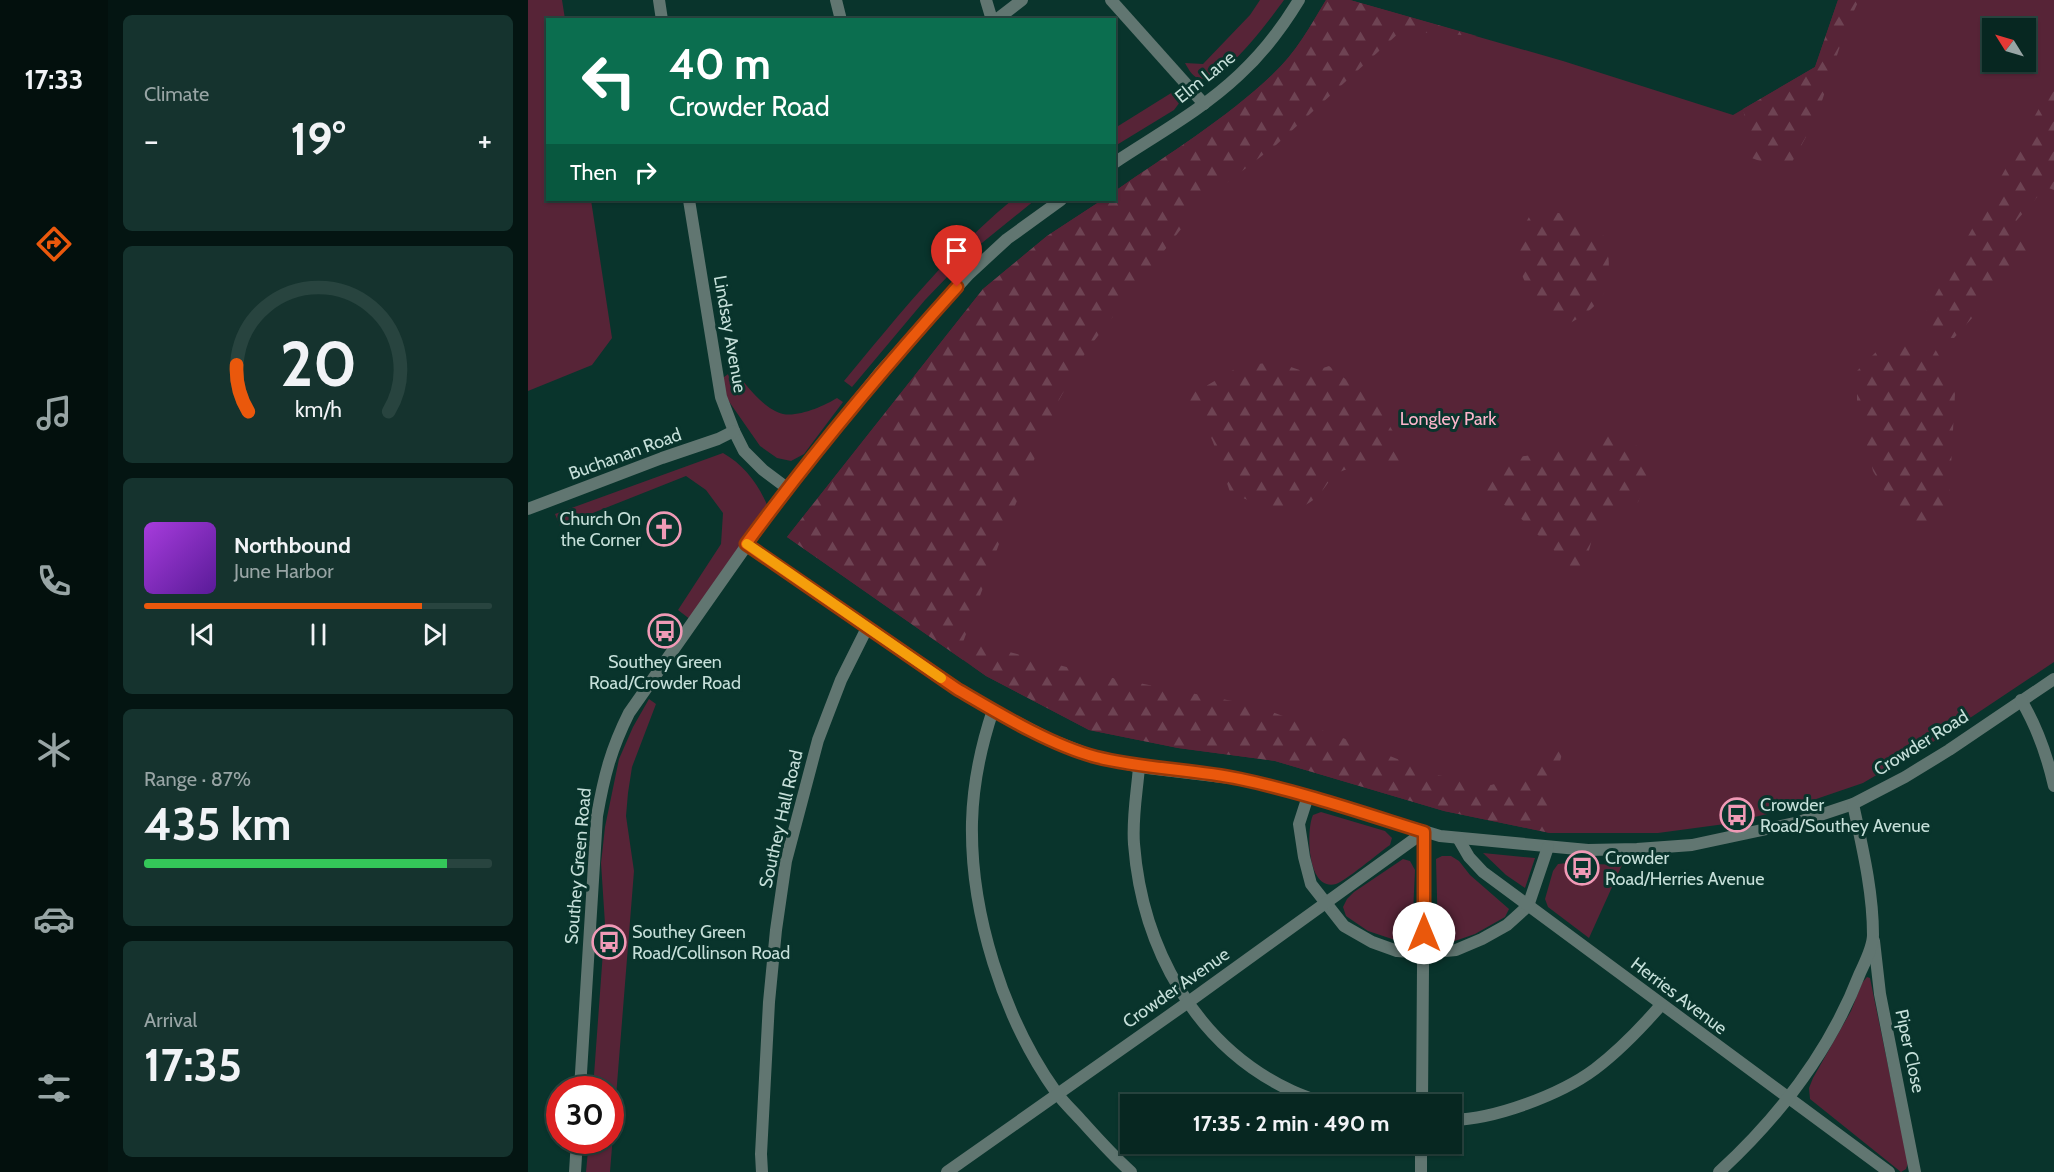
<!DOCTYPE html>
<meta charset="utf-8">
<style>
:root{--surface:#072721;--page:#15332e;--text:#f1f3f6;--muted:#98a5a5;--line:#28443f;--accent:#ea580c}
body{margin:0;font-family:Cabin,sans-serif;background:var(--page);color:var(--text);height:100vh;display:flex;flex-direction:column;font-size:22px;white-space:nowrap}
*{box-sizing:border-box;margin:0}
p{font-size:20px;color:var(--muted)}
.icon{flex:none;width:33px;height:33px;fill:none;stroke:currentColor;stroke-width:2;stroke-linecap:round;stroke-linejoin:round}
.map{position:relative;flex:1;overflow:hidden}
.panel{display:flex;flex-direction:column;gap:15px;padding:15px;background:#041512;width:420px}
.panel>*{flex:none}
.hud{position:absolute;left:18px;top:18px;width:570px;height:183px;border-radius:0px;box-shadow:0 2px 4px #0004,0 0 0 2px var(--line);background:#0b6e4f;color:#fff;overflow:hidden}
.needle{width:39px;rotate:307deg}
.buttons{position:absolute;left:1454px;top:18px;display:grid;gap:12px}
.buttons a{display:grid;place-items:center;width:54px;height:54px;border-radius:0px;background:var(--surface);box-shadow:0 2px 4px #0004,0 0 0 2px var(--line);font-size:30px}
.speed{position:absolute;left:18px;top:1076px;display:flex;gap:12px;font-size:30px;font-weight:700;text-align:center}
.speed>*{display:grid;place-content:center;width:78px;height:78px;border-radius:50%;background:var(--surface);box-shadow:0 2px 4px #0004,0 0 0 2px var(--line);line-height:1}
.speed .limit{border:9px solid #d22;background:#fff;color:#111}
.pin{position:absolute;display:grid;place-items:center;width:51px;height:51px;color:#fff;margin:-62px -26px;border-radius:50% 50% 50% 0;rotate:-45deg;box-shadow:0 0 6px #0007}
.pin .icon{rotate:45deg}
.me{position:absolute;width:66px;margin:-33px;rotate:0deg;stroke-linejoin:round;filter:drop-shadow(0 0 4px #0008)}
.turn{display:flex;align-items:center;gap:21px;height:126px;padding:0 24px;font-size:27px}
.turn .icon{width:78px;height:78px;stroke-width:2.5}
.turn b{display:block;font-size:42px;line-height:51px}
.then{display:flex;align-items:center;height:57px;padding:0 24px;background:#0003;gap:12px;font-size:22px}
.big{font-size:45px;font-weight:700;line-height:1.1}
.panel .card{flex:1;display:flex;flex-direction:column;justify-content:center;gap:9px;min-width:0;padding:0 21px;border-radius:9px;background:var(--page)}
.panel .dial{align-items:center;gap:0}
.dial svg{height:156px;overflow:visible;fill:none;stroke:var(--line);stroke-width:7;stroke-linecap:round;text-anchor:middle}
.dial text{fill:var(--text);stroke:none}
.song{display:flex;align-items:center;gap:18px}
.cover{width:72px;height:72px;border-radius:9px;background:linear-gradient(135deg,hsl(280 70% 55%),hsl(270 70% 35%))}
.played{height:6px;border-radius:3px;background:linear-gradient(90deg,var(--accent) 80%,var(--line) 80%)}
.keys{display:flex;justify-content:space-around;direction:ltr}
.heat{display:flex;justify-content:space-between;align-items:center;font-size:33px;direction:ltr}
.charge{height:9px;border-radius:4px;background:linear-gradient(90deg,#34c759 87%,var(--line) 0)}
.trip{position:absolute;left:592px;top:1094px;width:342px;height:60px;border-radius:0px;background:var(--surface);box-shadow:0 2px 4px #0004,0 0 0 2px var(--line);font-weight:700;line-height:60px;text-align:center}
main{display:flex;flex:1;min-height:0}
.dock{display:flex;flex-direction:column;width:108px;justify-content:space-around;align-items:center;background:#03100d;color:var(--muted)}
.dock .icon{width:42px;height:42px}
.dock .selected{color:var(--accent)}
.dock b{font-size:27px;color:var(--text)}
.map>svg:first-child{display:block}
</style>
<main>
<nav class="dock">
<b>17:33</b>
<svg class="icon selected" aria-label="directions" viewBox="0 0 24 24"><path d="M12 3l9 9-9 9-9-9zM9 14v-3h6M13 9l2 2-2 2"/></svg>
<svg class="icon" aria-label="music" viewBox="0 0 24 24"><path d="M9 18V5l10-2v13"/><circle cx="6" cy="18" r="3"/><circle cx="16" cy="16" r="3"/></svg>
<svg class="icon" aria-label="phone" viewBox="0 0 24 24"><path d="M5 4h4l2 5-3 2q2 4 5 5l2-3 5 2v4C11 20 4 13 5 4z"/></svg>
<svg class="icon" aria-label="climate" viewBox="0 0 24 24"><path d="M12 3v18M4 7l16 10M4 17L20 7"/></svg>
<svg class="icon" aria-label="car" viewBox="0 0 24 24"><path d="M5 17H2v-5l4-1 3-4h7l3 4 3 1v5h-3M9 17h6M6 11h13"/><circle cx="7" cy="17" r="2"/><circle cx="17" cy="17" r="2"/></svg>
<svg class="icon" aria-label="filters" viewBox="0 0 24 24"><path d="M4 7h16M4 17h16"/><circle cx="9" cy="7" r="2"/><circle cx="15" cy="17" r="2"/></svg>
</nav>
<section class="panel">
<div class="card"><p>Climate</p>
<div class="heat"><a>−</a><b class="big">19°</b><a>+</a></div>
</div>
<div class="card dial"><svg viewBox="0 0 100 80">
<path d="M14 69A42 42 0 1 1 86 69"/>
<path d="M14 69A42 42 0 0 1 8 45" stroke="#ea580c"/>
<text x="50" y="56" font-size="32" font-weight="700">20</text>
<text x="50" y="72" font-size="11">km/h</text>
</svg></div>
<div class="card">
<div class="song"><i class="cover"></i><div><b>Northbound</b><p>June Harbor</p></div></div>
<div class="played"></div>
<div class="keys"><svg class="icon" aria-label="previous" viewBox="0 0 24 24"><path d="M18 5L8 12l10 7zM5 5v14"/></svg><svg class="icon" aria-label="pause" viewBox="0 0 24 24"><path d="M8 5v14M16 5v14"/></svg><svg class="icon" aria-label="next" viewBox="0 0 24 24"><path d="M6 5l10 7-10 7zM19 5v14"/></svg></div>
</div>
<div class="card"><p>Range · 87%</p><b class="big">435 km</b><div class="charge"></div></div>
<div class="card"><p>Arrival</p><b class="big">17:35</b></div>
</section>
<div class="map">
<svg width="1526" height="1172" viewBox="0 0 1526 1172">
<defs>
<pattern id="forest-firs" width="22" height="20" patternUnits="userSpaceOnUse" patternTransform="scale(1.5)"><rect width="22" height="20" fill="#572437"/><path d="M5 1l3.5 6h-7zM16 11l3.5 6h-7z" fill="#6e4353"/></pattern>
</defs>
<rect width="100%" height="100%" fill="#09342c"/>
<g fill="#572437" fill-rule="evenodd">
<polygon points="0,0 34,0 37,19 20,20 20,200 63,200 84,338 64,365 0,391"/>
<path d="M 732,0 L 756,0 C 743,18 697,82 673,79 C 665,78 661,70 657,63 L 675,64 L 722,15 Z"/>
<path d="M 798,0 L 822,0 L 1035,61 L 1205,115 L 1287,67 L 1310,0 L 1526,0 L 1526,662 L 1415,736 L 1335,783 L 1256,810 L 1197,824 L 1130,833 L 1022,833 L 916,811 L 747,761 L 650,748 L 561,730 L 458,676 L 259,537 L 455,289 L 519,236 L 574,200 L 586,200 L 587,191 C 640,154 698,119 745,74 C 767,54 783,25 798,0 ZM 1464,28 L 1497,28 L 1497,62 L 1464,62 Z"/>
<polygon points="648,90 651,96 652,102 646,110 587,146 587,128"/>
<path d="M 484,200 L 507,200 L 444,251 L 397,300 L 324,387 L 316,381 C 370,316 419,254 484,200 Z"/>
<path d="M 207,369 C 216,384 237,410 255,414 C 271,417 296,406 309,398 L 315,402 L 276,454 L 263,461 L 249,458 L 232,446 L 195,393 L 192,380 Z"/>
<path d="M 195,453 C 218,466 233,488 242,512 L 163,620 L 150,610 L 193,544 L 195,513 L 178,490 L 158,476 L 32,526 L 27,514 Z"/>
<polygon points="121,699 128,704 104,767 100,793 98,816 106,871 82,1172 58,1172 61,1140 82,1140 82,1089 65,1089 77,924 73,863 77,827 91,759 105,727"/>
<path d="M 793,812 L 857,831 L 864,838 L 862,845 C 852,852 816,882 808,884 C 779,892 778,830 785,815 Z"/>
<polygon points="955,853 1007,858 997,888 978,875"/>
<polygon points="914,856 923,856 931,861 942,875 981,909 977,917 947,934 924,942 914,939 910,934 908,859"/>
<polygon points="875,859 882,861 887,870 884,935 876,940 867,940 840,931 818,916 815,907 819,899 826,892"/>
<polygon points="1039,863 1094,865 1061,938 1020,907 1017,899 1025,871 1030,864"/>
<polygon points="1339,977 1342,978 1380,1163 1378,1169 1373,1172 1282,1099 1281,1088 1285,1078 1323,1011 1334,983"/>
</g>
<g fill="url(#forest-firs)">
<path d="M 798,0 L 822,0 L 949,36 L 873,31 L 748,145 L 674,202 L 559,350 L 531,400 L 471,544 L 434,645 L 435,660 L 259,537 L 455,289 L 519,236 L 574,200 L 586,200 L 587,191 C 640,154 698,119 745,74 C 767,54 783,25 798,0 Z"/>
<polygon points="1310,0 1331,0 1318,28 1288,119 1259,171 1221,157 1221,136 1215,109 1287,67"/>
<polygon points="1526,89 1526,190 1518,187 1489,220 1489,233 1501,249 1490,267 1426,338 1405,337 1392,330 1399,310 1514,103"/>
<path d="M 1027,212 L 1057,220 L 1078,238 C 1085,282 1082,302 1040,324 L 1022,317 L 1004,298 L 990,266 L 992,233 L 1001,217 Z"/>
<polygon points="1380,345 1407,349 1417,366 1427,394 1421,501 1416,519 1394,534 1373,519 1345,471 1329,404 1329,371 1351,349"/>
<path d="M 738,363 L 760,366 L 786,375 L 792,369 L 801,366 L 849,404 L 867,435 L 869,444 L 881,461 C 863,463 821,464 807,475 C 800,481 796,490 789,497 C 762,521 730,505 702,492 L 685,442 L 672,413 L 646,400 L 652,386 L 673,389 L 712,366 Z"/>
<polygon points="1070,432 1100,441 1121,453 1120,477 1110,502 1084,512 1066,531 1056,570 1042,566 985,511 951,488 958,463 1025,451 1054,451"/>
<polygon points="447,643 569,675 725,705 842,748 909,775 963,785 998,775 1036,746 1016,824 1022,833 916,811 747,761 650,748 561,730 458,676 444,666"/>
</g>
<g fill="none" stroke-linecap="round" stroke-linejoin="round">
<g stroke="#617671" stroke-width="12">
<polyline points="131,0 134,20"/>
<polyline points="308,0 313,20"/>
<polyline points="458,0 464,20"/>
<polyline points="583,0 676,104"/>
<polyline points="468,20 494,0"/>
<polyline points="161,200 193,397 206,431 216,451 235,470 259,488"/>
<polyline points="0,509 134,458 190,439 206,431"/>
<polyline points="218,544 429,689 465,710 524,740 565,756 611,767 711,779 780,796 912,836 1060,850 1109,849 1164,845 1271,822 1325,804 1377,777 1421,750 1526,679"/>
<path d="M 1493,700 C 1509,727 1519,755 1526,786"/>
<path d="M 465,710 C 453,746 445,783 444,822 C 442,912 475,1018 528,1092 C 535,1102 544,1110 552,1119 C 569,1138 584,1155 603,1172"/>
<path d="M 611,767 C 609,792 604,818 606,844 C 614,947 667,1046 764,1091 C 775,1096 787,1100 798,1104"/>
<polyline points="780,796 771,824 776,857 783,884 816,926 844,942 869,951 896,953 928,950 954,939 979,925 1000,906 1020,847"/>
<polyline points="930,838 941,857 955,872 1361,1172"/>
<polyline points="1346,941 1352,994 1387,1172"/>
<polyline points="894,1104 896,832"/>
<path d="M 924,1120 C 967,1119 1032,1095 1067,1069 C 1092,1050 1113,1028 1133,1005"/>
<polyline points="234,1172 233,1154 241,1002 248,930 258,861 290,740 313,680 339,628"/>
<polyline points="419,1172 659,1003 896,832"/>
<polyline points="893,1172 893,1143"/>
<path d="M 1191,1172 C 1252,1116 1302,1051 1332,973 C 1337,962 1345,947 1345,935 C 1345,891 1334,846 1325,804"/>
</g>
<g stroke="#617671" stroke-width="12">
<path d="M 586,163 C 628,135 674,110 711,75 C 735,53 754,28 771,0"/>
<path d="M 52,1089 L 69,816 C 76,776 83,749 101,713 L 259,488 L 353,371 L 441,274 L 479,239 L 533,200"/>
<polyline points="47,1172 49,1140"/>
</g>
</g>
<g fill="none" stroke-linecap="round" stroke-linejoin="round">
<g stroke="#983908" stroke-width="15">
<path id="route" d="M 429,287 C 354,370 284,454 218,544 L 429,689 C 470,713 522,745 568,757 C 615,769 664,769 712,779 C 774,792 835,813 896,832 L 896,933"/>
</g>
<use href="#route" stroke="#ea580c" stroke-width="10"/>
<polyline stroke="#f59e0b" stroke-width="10" points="219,544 413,678"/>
</g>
<defs>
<g id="church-ring" transform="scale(1.725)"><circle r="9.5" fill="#09342c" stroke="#f09ab6" stroke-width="1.5"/><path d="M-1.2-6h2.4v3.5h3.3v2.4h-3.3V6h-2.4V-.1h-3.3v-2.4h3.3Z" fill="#f09ab6"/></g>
<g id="bus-ring" transform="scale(1.725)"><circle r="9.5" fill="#09342c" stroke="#f09ab6" stroke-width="1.5"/><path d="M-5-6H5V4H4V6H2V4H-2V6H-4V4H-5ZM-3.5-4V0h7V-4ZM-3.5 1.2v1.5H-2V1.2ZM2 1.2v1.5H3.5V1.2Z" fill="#f09ab6"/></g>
</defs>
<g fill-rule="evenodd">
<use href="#church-ring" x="136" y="529"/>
<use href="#bus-ring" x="137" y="631"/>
<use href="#bus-ring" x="1209" y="815"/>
<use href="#bus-ring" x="1054" y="868"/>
<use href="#bus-ring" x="81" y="942"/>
</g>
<g text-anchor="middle" stroke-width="6" stroke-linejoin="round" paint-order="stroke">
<g font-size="18" fill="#c5dfd9" stroke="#09342c">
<text transform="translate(677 77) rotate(-39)" y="6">Elm Lane</text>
<text transform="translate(202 334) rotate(80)" y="6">Lindsay Avenue</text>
<text transform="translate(97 454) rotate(-20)" y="6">Buchanan Road</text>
<text transform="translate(1393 743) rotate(-32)" y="6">Crowder Road</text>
<text transform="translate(253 819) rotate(-77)" y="6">Southey Hall Road</text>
<text transform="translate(50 866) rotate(-85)" y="6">Southey Green Road</text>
<text transform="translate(648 988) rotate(-35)" y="6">Crowder Avenue</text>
<text transform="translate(1151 996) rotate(37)" y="6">Herries Avenue</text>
<text transform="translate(1382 1051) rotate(78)" y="6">Piper Close</text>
</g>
<g font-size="18" fill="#fcb5cb" stroke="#09342c">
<text x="920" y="425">Longley Park</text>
</g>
<g font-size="18" fill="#c5dfd9" stroke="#09342c" text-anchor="start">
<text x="113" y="525" text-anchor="end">Church On<tspan x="113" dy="21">the Corner</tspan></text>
<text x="137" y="668" text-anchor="middle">Southey Green<tspan x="137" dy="21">Road/Crowder Road</tspan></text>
<text x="1232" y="811">Crowder<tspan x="1232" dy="21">Road/Southey Avenue</tspan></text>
<text x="1077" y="864">Crowder<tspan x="1077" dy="21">Road/Herries Avenue</tspan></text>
<text x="104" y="938">Southey Green<tspan x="104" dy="21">Road/Collinson Road</tspan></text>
</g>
</g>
</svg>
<div class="buttons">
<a><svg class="needle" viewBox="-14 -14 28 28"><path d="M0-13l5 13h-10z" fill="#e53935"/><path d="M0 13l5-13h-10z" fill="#98a5a5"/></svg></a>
</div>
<div class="speed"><div class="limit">30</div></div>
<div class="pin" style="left:429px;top:287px;background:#d93025"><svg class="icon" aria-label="arrive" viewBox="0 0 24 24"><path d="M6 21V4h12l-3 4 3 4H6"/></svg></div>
<svg class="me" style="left:896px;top:933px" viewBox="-20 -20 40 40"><circle r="19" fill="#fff"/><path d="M0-13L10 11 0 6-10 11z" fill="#ea580c"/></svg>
<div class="trip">17:35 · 2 min · 490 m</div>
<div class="hud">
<div class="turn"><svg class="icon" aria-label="left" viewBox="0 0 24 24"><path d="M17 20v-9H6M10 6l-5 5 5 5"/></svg><div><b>40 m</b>Crowder Road</div></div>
<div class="then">Then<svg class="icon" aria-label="right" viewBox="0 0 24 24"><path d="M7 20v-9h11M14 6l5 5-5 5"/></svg></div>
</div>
</div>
</main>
